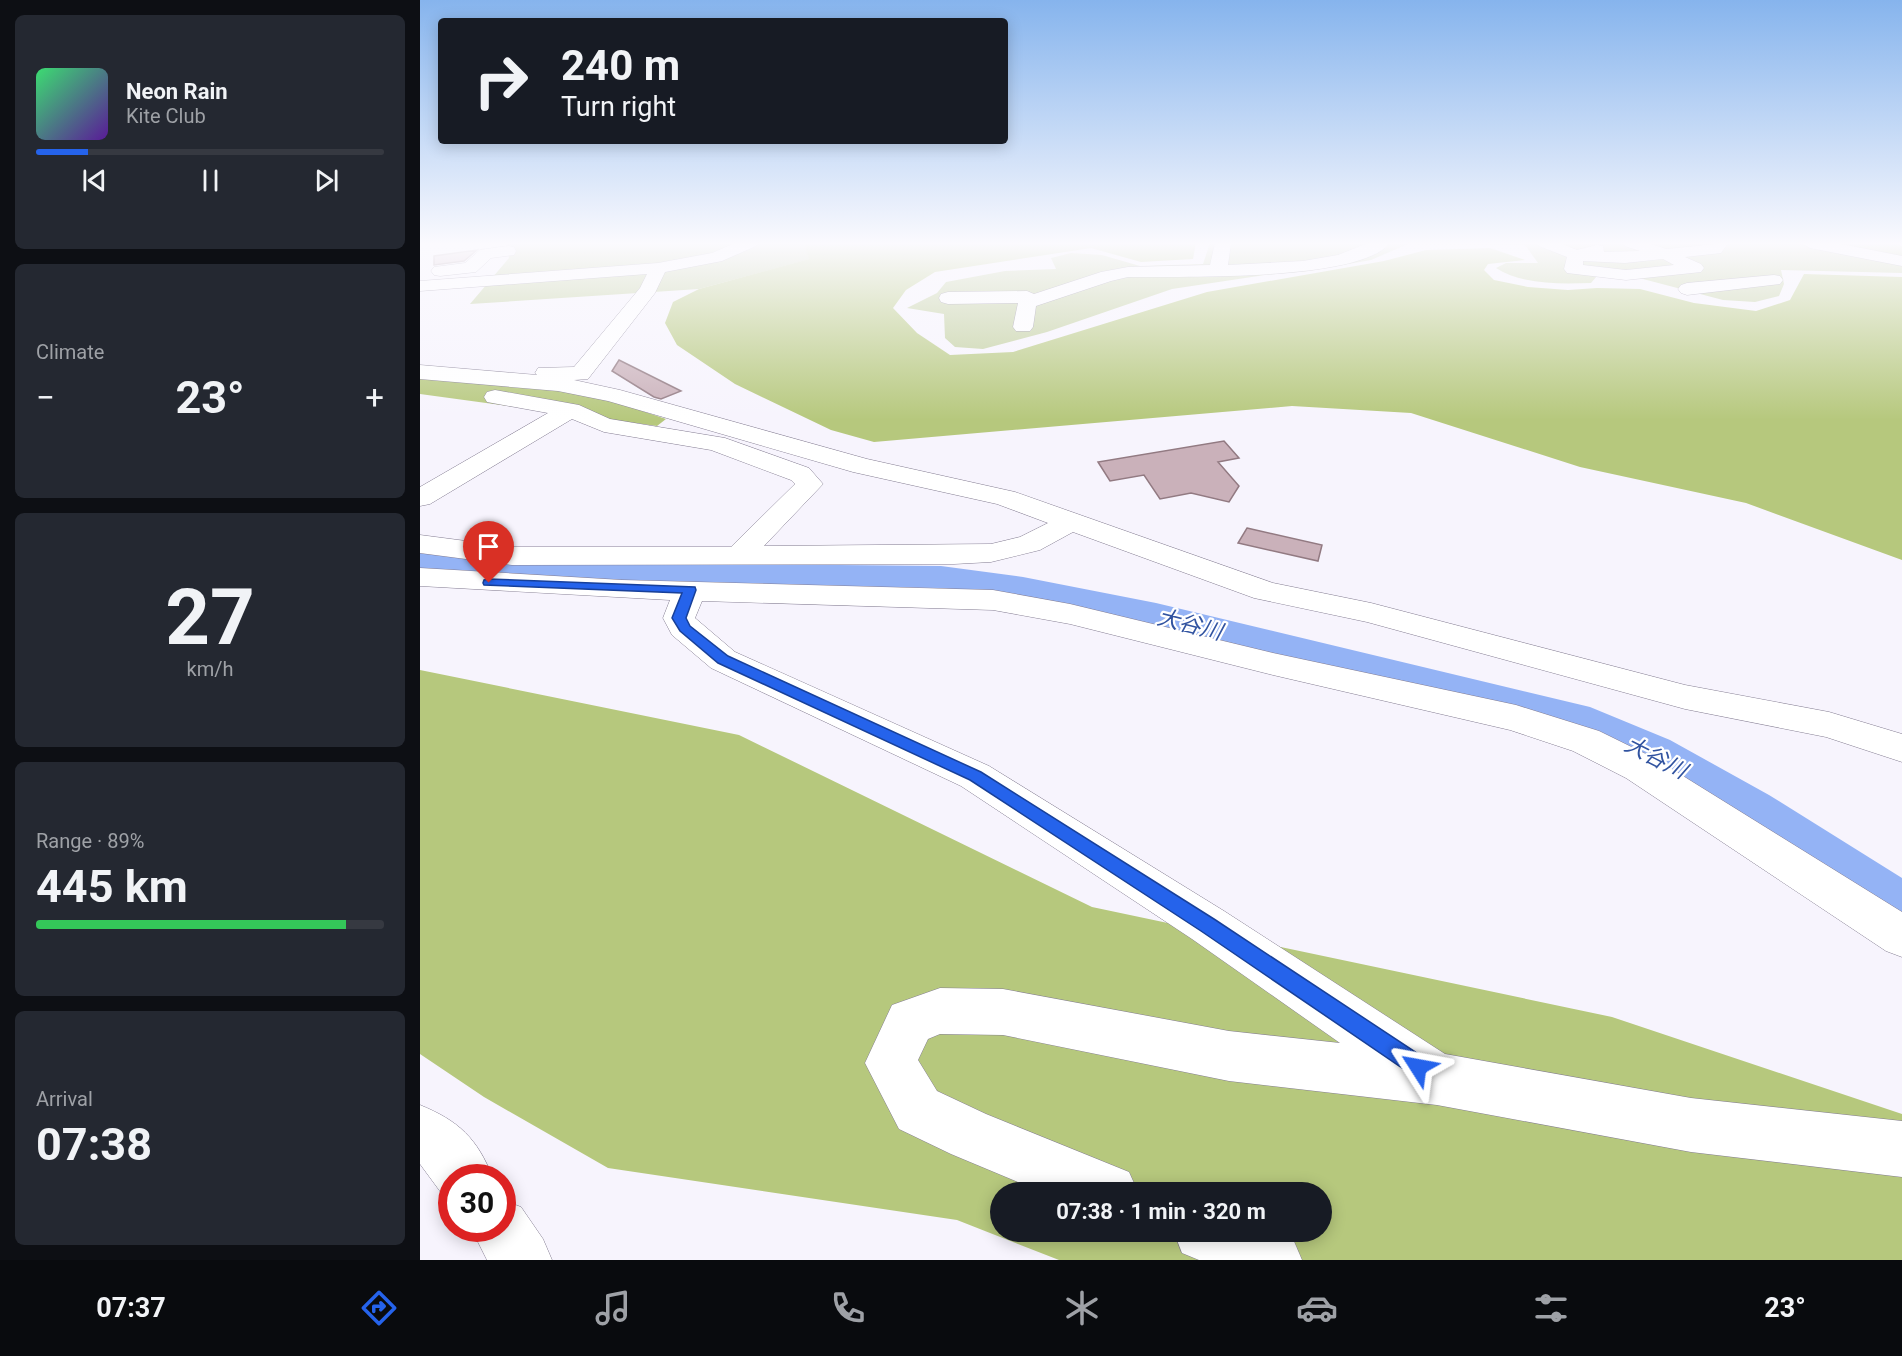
<!DOCTYPE html>
<meta charset="utf-8">
<style>
:root{--surface:#171b24;--page:#242831;--text:#f1f3f6;--muted:#9ea1a6;--line:#363941;--accent:#2563eb}
body{margin:0;font-family:Roboto,"Noto Sans JP",sans-serif;background:var(--page);color:var(--text);height:100vh;display:flex;flex-direction:column;font-size:22px;white-space:nowrap}
*{box-sizing:border-box;margin:0}
p{font-size:20px;color:var(--muted)}
.icon{flex:none;width:33px;height:33px;fill:none;stroke:currentColor;stroke-width:2;stroke-linecap:round;stroke-linejoin:round}
.map{position:relative;flex:1;overflow:hidden}
.sheet{display:flex;flex-direction:column;gap:15px;padding:15px;background:#0d0f14;width:420px}
.sheet>*{flex:none}
.guide{position:absolute;left:18px;top:18px;width:570px;height:126px;border-radius:6px;box-shadow:0 3px 15px #0003;background:#171b24;color:var(--text);overflow:hidden}
.speed{position:absolute;left:18px;top:1164px;display:flex;gap:12px;font-size:30px;font-weight:700;text-align:center}
.speed>*{display:grid;place-content:center;width:78px;height:78px;border-radius:50%;background:var(--surface);box-shadow:0 3px 15px #0003;line-height:1}
.speed .limit{border:9px solid #d22;background:#fff;color:#111}
.pin{position:absolute;display:grid;place-items:center;width:51px;height:51px;color:#fff;margin:-62px -26px;border-radius:50% 50% 50% 0;rotate:-45deg;box-shadow:0 0 6px #0007}
.pin .icon{rotate:45deg}
.me{position:absolute;width:66px;margin:-33px;rotate:304deg;stroke-linejoin:round;filter:drop-shadow(0 0 4px #0008)}
.turn{display:flex;align-items:center;gap:21px;height:126px;padding:0 24px;font-size:27px}
.turn .icon{width:78px;height:78px;stroke-width:2.5}
.turn b{display:block;font-size:42px;line-height:51px}
.big{font-size:45px;font-weight:700;line-height:1.1}
.sheet .widget{flex:1;display:flex;flex-direction:column;justify-content:center;gap:9px;min-width:0;padding:0 21px;border-radius:9px;background:var(--page)}
.sheet .dial{align-items:center;gap:0}
.dial b{font-size:78px;line-height:1}
.song{display:flex;align-items:center;gap:18px}
.cover{width:72px;height:72px;border-radius:9px;background:linear-gradient(135deg,hsl(140 70% 55%),hsl(270 70% 35%))}
.played{height:6px;border-radius:3px;background:linear-gradient(90deg,var(--accent) 15%,var(--line) 15%)}
.keys{display:flex;justify-content:space-around;direction:ltr}
.heat{display:flex;justify-content:space-between;align-items:center;font-size:33px;direction:ltr}
.charge{height:9px;border-radius:4px;background:linear-gradient(90deg,#34c759 89%,var(--line) 0)}
.trip{position:absolute;left:570px;top:1182px;width:342px;height:60px;border-radius:30px;background:var(--surface);box-shadow:0 3px 15px #0003;font-weight:700;line-height:60px;text-align:center}
.dock{display:flex;height:96px;justify-content:space-around;align-items:center;background:#090b0e;color:var(--muted)}
.dock .icon{width:42px;height:42px}
.dock .selected{color:var(--accent)}
.dock b{font-size:27px;color:var(--text)}
main{display:flex;flex:1;min-height:0}
.map>svg:first-child{display:block}
</style>
<main>
<section class="sheet">
<div class="widget">
<div class="song"><i class="cover"></i><div><b>Neon Rain</b><p>Kite Club</p></div></div>
<div class="played"></div>
<div class="keys"><svg class="icon" aria-label="previous" viewBox="0 0 24 24"><path d="M18 5L8 12l10 7zM5 5v14"/></svg><svg class="icon" aria-label="pause" viewBox="0 0 24 24"><path d="M8 5v14M16 5v14"/></svg><svg class="icon" aria-label="next" viewBox="0 0 24 24"><path d="M6 5l10 7-10 7zM19 5v14"/></svg></div>
</div>
<div class="widget"><p>Climate</p>
<div class="heat"><a>−</a><b class="big">23°</b><a>+</a></div>
</div>
<div class="widget dial"><b>27</b><p>km/h</p></div>
<div class="widget"><p>Range · 89%</p><b class="big">445 km</b><div class="charge"></div></div>
<div class="widget"><p>Arrival</p><b class="big">07:38</b></div>
</section>
<div class="map">
<svg width="1482" height="1260" viewBox="0 0 1482 1260">
<rect width="100%" height="100%" fill="#f7f4fd"/>
<g fill="#bfcd99">
<polygon points="87,243 384,243 390,259 279,289 50,304 89,258"/>
<path d="M 790,243 L 1403,243 L 1482,259 L 1482,273 L 1361,270 L 1364,284 L 1359,296 L 1335,302 L 1303,300 L 1223,279 L 1177,276 L 1171,283 C 1140,284 1103,285 1076,268 L 1086,263 L 1118,263 L 1105,245 L 988,244 L 951,260 L 889,271 L 845,275 L 752,289 L 627,332 L 563,349 L 535,347 L 525,338 L 524,314 L 487,308 L 517,293 L 526,282 L 585,271 L 636,269 L 631,258 L 651,253 L 682,255 L 720,266 L 783,264 Z"/>
</g>
<g fill="#b6c87d" fill-rule="evenodd">
<polygon points="384,243 776,243 773,259 721,262 671,248 515,272 486,290 473,308 497,333 530,355 593,352 787,292 964,261 1006,250 1070,248 1105,260 1068,264 1064,270 1074,280 1108,287 1148,290 1177,288 1220,289 1274,303 1336,311 1370,300 1384,274 1482,277 1482,560 1326,503 1160,467 991,413 872,406 454,442 411,430 315,384 257,345 245,323 253,302 279,289 389,259"/>
<polygon points="1403,243 1476,243 1482,246 1482,259"/>
<polygon points="0,376 127,388 178,396 246,419 237,426 0,394"/>
<path d="M 0,670 L 319,735 L 672,907 L 1192,1017 L 1482,1114 L 1482,1260 L 639,1260 L 537,1220 L 188,1168 L 64,1097 L 0,1054 ZM 580,1192 L 902,1192 L 902,1232 L 580,1232 Z"/>
</g>
<g fill="none" stroke-linecap="round" stroke-linejoin="round">
<polygon fill="#94b3f5" fill-rule="evenodd" points="0,553 117,562 521,566 603,577 736,603 1170,707 1250,740 1349,795 1482,878 1482,931 1463,924 1313,823 1216,764 1141,731 736,627 603,599 521,588 117,584 0,575"/>
</g>
<g fill="#cab1ba" stroke="#927a82" stroke-width="1.5">
<polygon points="57,250 44,261 14,265 14,256"/>
<polygon points="199,360 261,391 241,399 234,397 192,371"/>
<polygon points="804,441 819,458 798,462 819,486 809,502 771,493 740,499 724,475 690,481 678,462"/>
<polygon points="827,528 902,545 898,561 818,543"/>
</g>
<g fill="none" stroke-linecap="round" stroke-linejoin="round">
<g stroke="#847d92" stroke-width="1">
<g id="minor">
<polygon points="315,243 338,243 336,246 302,261 245,272 235,293 168,379 154,380 200,390 447,459 595,492 853,583 951,603 1265,685 1409,712 1482,734 1482,762 1406,737 1265,709 947,622 834,598 653,532 620,550 571,562 534,564 92,565 0,553 0,535 92,547 311,547 375,484 371,480 291,450 184,432 152,419 10,504 0,506 0,487 128,413 67,402 64,397 67,392 75,390 159,405 190,419 305,438 389,468 403,484 344,546 571,544 600,537 628,523 577,504 433,472 188,401 138,391 0,379 0,365 117,375 115,373 118,368 154,367 220,288 227,274 0,291 0,281 238,263 292,253"/>
<path d="M 795,243 L 811,243 L 808,265 L 883,261 L 918,255 L 948,243 L 970,243 C 939,282 759,276 708,277 L 691,281 L 616,306 L 613,327 L 610,331 L 596,331 L 593,327 L 598,303 L 528,304 L 521,302 L 519,298 L 521,294 L 528,292 L 607,291 L 614,294 L 681,272 L 708,267 L 790,265 Z"/>
<path d="M 1117,243 L 1140,243 L 1157,250 L 1177,245 L 1183,246 L 1184,252 L 1220,251 L 1205,246 L 1203,243 L 1228,243 L 1246,249 L 1308,243 L 1301,253 L 1265,257 L 1281,264 L 1284,268 L 1281,272 L 1206,280 L 1147,273 L 1144,269 L 1147,257 L 1119,246 ZM 1243,259 L 1254,265 L 1206,270 L 1163,265 L 1163,261 L 1205,263 Z"/>
<polygon points="1382,243 1416,243 1482,256 1482,266 1390,248"/>
<polygon points="88,246 94,247 96,251 94,255 71,258 56,272 20,276 14,275 11,271 14,267 45,263 60,250"/>
<polygon points="1354,275 1360,276 1363,280 1360,284 1267,295 1261,293 1258,289 1261,285 1267,283"/>
<polygon points="0,568 202,580 573,590 650,604 853,653 1096,705 1179,731 1234,758 1482,912 1482,957 1466,951 1206,778 1153,751 1090,730 853,675 650,624 573,610 282,601 275,618 315,652 569,766 804,911 1025,1054 1271,1098 1482,1121 1482,1177 1271,1152 1017,1105 809,1081 583,1035 520,1034 508,1039 498,1060 517,1091 566,1114 709,1172 718,1192 622,1192 531,1154 479,1129 445,1063 472,1005 520,988 583,989 809,1031 920,1043 772,939 541,786 291,668 252,635 243,618 250,600 0,586"/>
<path d="M 0,1105 C 39,1121 57,1138 73,1178 L 32,1178 L 32,1201 L 25,1198 L 0,1164 Z"/>
<polygon points="82,1200 101,1207 123,1239 132,1260 67,1260 51,1228 82,1228"/>
<polygon points="754,1232 856,1232 873,1239 882,1260 779,1260 762,1253"/>
</g>
</g>
<use href="#minor" fill="#fff" fill-rule="evenodd"/>
</g>
<linearGradient id="sky" x2="0" y2="1"><stop stop-color="#86b4ed"/><stop offset="0.58" stop-color="#fbfafe"/><stop offset="1" stop-color="#fbfafe" stop-opacity="0"/></linearGradient>
<rect width="1482" height="420" fill="url(#sky)"/>
<polygon fill="#2563eb" stroke="#184099" stroke-width="1.5" points="69,579 275,587 276,590 266,618 270,626 308,656 561,772 794,919 1006,1059 1009,1067 1006,1074 998,1077 991,1074 781,931 550,780 298,663 260,631 252,618 262,593 64,585 63,583 64,580"/>
<g text-anchor="middle" stroke-width="4.5" stroke-linejoin="round" paint-order="stroke">
<g font-size="22" font-style="italic" fill="#3153a0" stroke="#fff">
<text transform="translate(770 624) rotate(14)" y="8">大谷川</text>
<text transform="translate(1236 757) rotate(27)" y="8">大谷川</text>
</g>
</g>
</svg>
<div class="speed"><div class="limit">30</div></div>
<div class="pin" style="left:69px;top:583px;background:#d93025"><svg class="icon" aria-label="arrive" viewBox="0 0 24 24"><path d="M6 21V4h12l-3 4 3 4H6"/></svg></div>
<svg class="me" style="left:998px;top:1067px" viewBox="-20 -20 40 40"><path d="M0-17L14 15 0 8-14 15z" fill="#2563eb" stroke="#fff" stroke-width="4"/></svg>
<div class="trip">07:38 · 1 min · 320 m</div>
<div class="guide">
<div class="turn"><svg class="icon" aria-label="right" viewBox="0 0 24 24"><path d="M7 20v-9h11M14 6l5 5-5 5"/></svg><div><b>240 m</b>Turn right</div></div>
</div>
</div>
</main>
<nav class="dock">
<b>07:37</b>
<svg class="icon selected" aria-label="directions" viewBox="0 0 24 24"><path d="M12 3l9 9-9 9-9-9zM9 14v-3h6M13 9l2 2-2 2"/></svg>
<svg class="icon" aria-label="music" viewBox="0 0 24 24"><path d="M9 18V5l10-2v13"/><circle cx="6" cy="18" r="3"/><circle cx="16" cy="16" r="3"/></svg>
<svg class="icon" aria-label="phone" viewBox="0 0 24 24"><path d="M5 4h4l2 5-3 2q2 4 5 5l2-3 5 2v4C11 20 4 13 5 4z"/></svg>
<svg class="icon" aria-label="climate" viewBox="0 0 24 24"><path d="M12 3v18M4 7l16 10M4 17L20 7"/></svg>
<svg class="icon" aria-label="car" viewBox="0 0 24 24"><path d="M5 17H2v-5l4-1 3-4h7l3 4 3 1v5h-3M9 17h6M6 11h13"/><circle cx="7" cy="17" r="2"/><circle cx="17" cy="17" r="2"/></svg>
<svg class="icon" aria-label="filters" viewBox="0 0 24 24"><path d="M4 7h16M4 17h16"/><circle cx="9" cy="7" r="2"/><circle cx="15" cy="17" r="2"/></svg>
<b>23°</b>
</nav>
